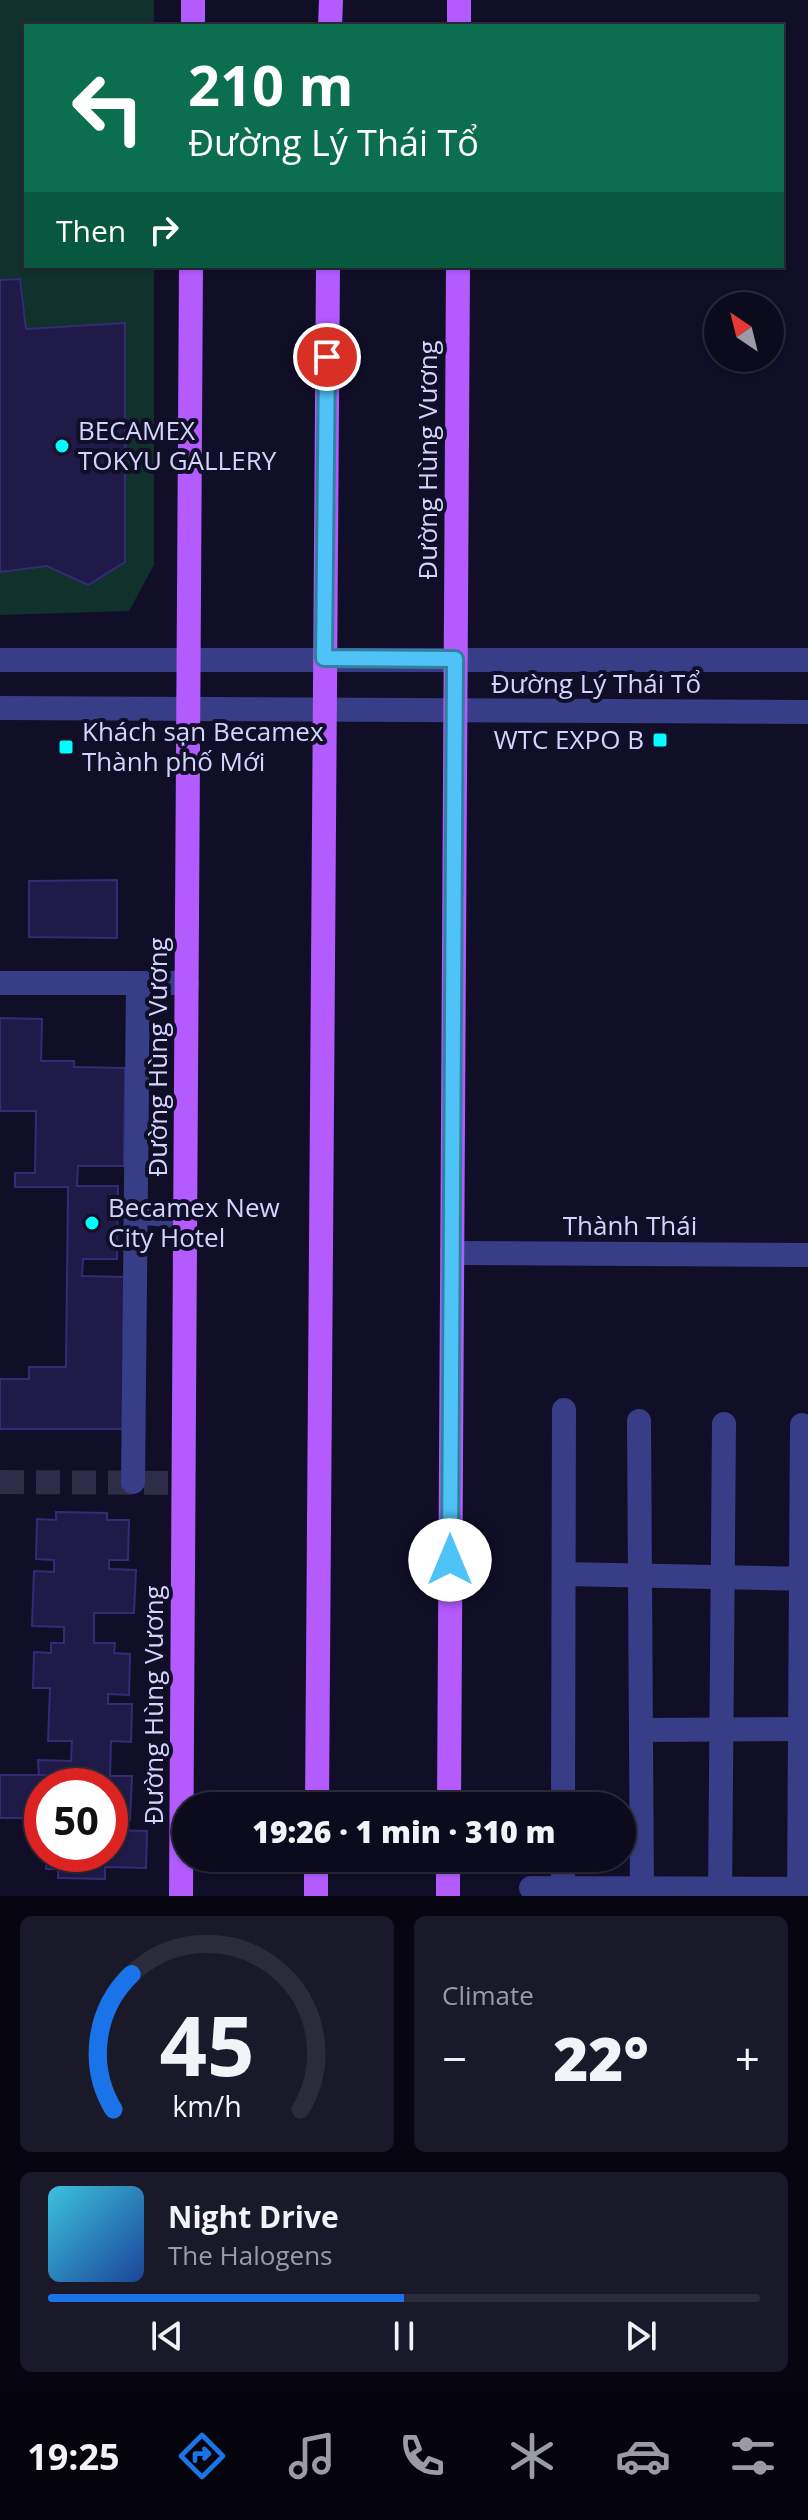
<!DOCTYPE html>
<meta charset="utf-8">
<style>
:root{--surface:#0c0b1d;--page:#1a192a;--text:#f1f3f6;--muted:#9a9ba4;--line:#2c2b3b;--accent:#1a73e8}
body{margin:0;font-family:"Open Sans",sans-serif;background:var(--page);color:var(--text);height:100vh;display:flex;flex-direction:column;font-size:30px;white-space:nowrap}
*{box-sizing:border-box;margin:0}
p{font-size:26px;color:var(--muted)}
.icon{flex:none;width:44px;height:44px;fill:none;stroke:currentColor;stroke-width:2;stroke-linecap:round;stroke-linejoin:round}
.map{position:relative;height:1896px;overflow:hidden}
.sheet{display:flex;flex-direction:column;gap:20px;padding:20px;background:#070610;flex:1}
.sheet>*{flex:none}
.top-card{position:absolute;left:24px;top:24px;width:760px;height:244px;border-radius:0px;box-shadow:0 2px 6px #0004,0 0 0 2px var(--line);background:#0b6e4f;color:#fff;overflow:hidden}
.needle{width:52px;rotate:325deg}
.buttons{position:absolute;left:704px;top:292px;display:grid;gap:16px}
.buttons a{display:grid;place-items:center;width:80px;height:80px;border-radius:50%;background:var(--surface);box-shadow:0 2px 6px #0004,0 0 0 2px var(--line);font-size:40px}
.speed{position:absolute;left:24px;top:1768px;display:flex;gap:16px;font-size:40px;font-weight:700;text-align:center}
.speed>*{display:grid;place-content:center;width:104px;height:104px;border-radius:50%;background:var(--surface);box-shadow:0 2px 6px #0004,0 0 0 2px var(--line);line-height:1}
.speed .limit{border:12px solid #d22;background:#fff;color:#111}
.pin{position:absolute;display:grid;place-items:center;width:68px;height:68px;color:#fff;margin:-34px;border:4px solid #fff;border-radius:50%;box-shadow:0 2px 8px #0007}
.me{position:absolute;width:88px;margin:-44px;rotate:0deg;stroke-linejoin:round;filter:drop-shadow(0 0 6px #0008)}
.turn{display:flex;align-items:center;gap:28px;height:168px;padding:0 32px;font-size:36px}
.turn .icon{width:104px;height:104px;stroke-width:2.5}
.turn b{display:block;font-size:56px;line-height:68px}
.then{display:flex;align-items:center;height:76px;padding:0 32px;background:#0003;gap:16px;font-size:30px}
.big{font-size:60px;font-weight:800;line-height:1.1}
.sheet .tile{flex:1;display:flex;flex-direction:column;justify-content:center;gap:12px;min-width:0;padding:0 28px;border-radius:12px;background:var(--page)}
.sheet .dial{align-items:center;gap:0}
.dial svg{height:208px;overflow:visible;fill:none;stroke:var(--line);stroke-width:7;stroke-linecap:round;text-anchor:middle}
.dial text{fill:var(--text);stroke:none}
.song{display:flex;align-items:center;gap:24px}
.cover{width:96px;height:96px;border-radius:12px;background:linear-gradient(135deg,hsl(190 70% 55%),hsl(220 70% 35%))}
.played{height:8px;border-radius:4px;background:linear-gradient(90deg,var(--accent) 50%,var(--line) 50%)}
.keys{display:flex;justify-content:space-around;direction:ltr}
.heat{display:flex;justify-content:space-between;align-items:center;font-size:44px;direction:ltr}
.sheet .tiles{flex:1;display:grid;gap:20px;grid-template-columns:1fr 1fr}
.tile:last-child{grid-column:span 2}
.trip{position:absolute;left:172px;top:1792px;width:464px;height:80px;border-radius:40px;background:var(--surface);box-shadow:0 2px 6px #0004,0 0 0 2px var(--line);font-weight:800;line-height:80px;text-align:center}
.tab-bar{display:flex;height:128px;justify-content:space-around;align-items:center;background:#05040c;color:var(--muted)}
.tab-bar .icon{width:56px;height:56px}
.tab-bar .current{color:var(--accent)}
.tab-bar b{font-size:36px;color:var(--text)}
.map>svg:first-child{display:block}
</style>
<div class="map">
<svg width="808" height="1896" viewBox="0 0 808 1896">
<rect width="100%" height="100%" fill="#100f27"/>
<polygon fill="#11312d" points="0,0 154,0 154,26 26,26 26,266 154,266 154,565 129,611 0,615"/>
<g fill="#1f1a48" stroke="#332c75" stroke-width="2">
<polygon points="20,279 26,329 125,323 125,562 88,585 47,566 0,572 0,280"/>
<polygon points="117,880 117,938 29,937 29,881"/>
<polygon points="0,1018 42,1019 41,1061 74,1061 74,1067 125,1068 124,1166 78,1166 77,1186 118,1186 117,1259 83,1259 82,1276 128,1277 127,1429 0,1429 0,1379 29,1379 29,1367 66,1367 68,1187 15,1187 15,1173 35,1173 36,1111 0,1111"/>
<polygon points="56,1512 107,1513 107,1520 129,1520 128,1560 109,1560 109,1569 136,1570 134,1613 94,1613 94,1643 115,1643 114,1653 130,1654 129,1695 108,1694 108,1704 132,1704 131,1742 111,1741 110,1776 132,1776 130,1820 110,1819 110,1786 54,1786 54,1775 39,1775 38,1760 71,1761 72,1741 48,1741 50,1688 33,1688 34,1652 51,1653 51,1643 64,1643 64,1627 32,1626 34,1571 54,1572 54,1560 36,1559 37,1519 56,1520"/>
<polygon points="0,1775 54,1775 54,1786 42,1786 42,1818 0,1818"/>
<polygon points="110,1830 147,1831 146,1868 105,1867 105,1879 58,1878 58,1869 46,1869 47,1854 110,1854"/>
</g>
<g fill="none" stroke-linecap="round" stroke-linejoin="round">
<polyline stroke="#2e2d47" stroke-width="24" stroke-dasharray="24 12" stroke-linecap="butt" points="0,1482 183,1483"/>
<g stroke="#383d87" stroke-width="24">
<polyline points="0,660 808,660"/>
<polyline points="0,708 808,712"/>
<polyline points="0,983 187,983"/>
<polyline points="136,1212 185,1217"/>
<polyline points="452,1253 808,1255"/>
<polyline points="639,1421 642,1896"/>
<polyline points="133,1482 138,983"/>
<polyline points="564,1574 808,1579"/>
<polyline points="641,1730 808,1729"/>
<polyline points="563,1806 564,1410"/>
<polyline points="531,1888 808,1889"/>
<polyline points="563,1896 563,1858"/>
<polyline points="720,1896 724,1424"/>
<polyline points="799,1896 802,1425"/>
</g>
<g stroke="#b35bff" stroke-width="24">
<polyline points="193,26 193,0"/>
<polyline points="330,26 331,0"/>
<polyline points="459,26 459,0"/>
<polyline points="317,1806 328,266"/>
<polyline points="449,1806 458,266"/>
<polyline points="181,1896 191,266"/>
<polyline points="316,1896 316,1858"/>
<polyline points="448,1896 448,1858"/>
</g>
</g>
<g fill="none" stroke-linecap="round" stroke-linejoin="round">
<g stroke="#337fa1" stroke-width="20">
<polyline id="route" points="327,357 324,658 455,659 450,1560"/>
</g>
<use href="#route" stroke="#4fc3f7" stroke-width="14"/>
</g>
<g fill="#00fdff" stroke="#100f27" stroke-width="3">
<circle cx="62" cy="446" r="8"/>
<rect x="652" y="732" width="16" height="16" rx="4"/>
<rect x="58" y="739" width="16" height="16" rx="4"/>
<circle cx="92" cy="1223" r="8"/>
</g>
<g text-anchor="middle" stroke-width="8" stroke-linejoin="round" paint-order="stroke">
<g font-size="26" fill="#d5d4ff" stroke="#100f27" text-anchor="start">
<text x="78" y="440">BECAMEX<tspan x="78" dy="30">TOKYU GALLERY</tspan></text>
<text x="82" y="741">Khách sạn Becamex<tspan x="82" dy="30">Thành phố Mới</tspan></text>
<text x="644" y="749" text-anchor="end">WTC EXPO B</text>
<text x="108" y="1217">Becamex New<tspan x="108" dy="30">City Hotel</tspan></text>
</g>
<g font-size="26" fill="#d5d4ff" stroke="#100f27">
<text transform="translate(428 460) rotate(-90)" y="9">Đường Hùng Vương</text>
<text x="596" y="693">Đường Lý Thái Tổ</text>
<text transform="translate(158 1057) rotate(-90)" y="9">Đường Hùng Vương</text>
<text x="630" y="1235">Thành Thái</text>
<text transform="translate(154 1705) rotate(-90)" y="9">Đường Hùng Vương</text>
</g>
</g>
</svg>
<div class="buttons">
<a><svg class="needle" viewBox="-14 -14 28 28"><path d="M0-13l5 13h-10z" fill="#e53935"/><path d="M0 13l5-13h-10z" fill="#9a9ba4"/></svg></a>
</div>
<div class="speed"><div class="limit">50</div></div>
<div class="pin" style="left:327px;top:357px;background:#d93025"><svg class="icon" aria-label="arrive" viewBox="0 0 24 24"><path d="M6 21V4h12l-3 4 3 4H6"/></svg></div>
<svg class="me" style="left:450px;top:1560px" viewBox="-20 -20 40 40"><circle r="19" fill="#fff"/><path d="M0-13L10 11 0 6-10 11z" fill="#4fc3f7"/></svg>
<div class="trip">19:26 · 1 min · 310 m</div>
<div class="top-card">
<div class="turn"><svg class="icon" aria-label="left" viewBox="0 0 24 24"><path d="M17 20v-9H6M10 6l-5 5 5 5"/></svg><div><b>210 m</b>Đường Lý Thái Tổ</div></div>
<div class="then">Then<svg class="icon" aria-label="right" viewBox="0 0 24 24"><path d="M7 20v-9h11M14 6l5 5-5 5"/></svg></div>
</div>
</div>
<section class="sheet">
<div class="tiles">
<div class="tile dial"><svg viewBox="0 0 100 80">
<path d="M14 69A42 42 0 1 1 86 69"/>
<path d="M14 69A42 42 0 0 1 21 17" stroke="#1a73e8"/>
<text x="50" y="56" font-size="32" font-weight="700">45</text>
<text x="50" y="72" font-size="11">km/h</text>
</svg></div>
<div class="tile"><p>Climate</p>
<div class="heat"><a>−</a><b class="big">22°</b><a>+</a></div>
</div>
<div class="tile">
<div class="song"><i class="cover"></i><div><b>Night Drive</b><p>The Halogens</p></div></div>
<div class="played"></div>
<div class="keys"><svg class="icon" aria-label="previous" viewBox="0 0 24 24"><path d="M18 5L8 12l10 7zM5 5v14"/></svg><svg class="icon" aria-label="pause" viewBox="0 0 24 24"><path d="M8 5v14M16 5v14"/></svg><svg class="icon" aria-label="next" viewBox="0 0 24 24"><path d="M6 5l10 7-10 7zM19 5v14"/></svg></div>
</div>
</div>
</section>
<nav class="tab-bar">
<b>19:25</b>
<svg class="icon current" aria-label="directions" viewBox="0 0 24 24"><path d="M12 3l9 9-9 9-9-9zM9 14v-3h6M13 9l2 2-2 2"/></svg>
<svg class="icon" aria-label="music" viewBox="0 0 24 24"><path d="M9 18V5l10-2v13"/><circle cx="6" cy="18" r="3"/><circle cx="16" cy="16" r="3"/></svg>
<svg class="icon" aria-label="phone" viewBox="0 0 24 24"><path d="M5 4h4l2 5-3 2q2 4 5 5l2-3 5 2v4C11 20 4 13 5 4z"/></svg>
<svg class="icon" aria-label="climate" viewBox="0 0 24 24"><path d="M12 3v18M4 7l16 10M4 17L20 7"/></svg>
<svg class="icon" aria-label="car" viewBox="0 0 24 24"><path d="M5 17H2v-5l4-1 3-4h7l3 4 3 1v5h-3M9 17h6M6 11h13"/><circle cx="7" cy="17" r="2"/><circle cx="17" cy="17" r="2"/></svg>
<svg class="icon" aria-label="filters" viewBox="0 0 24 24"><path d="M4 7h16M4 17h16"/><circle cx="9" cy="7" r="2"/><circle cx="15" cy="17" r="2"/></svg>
</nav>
